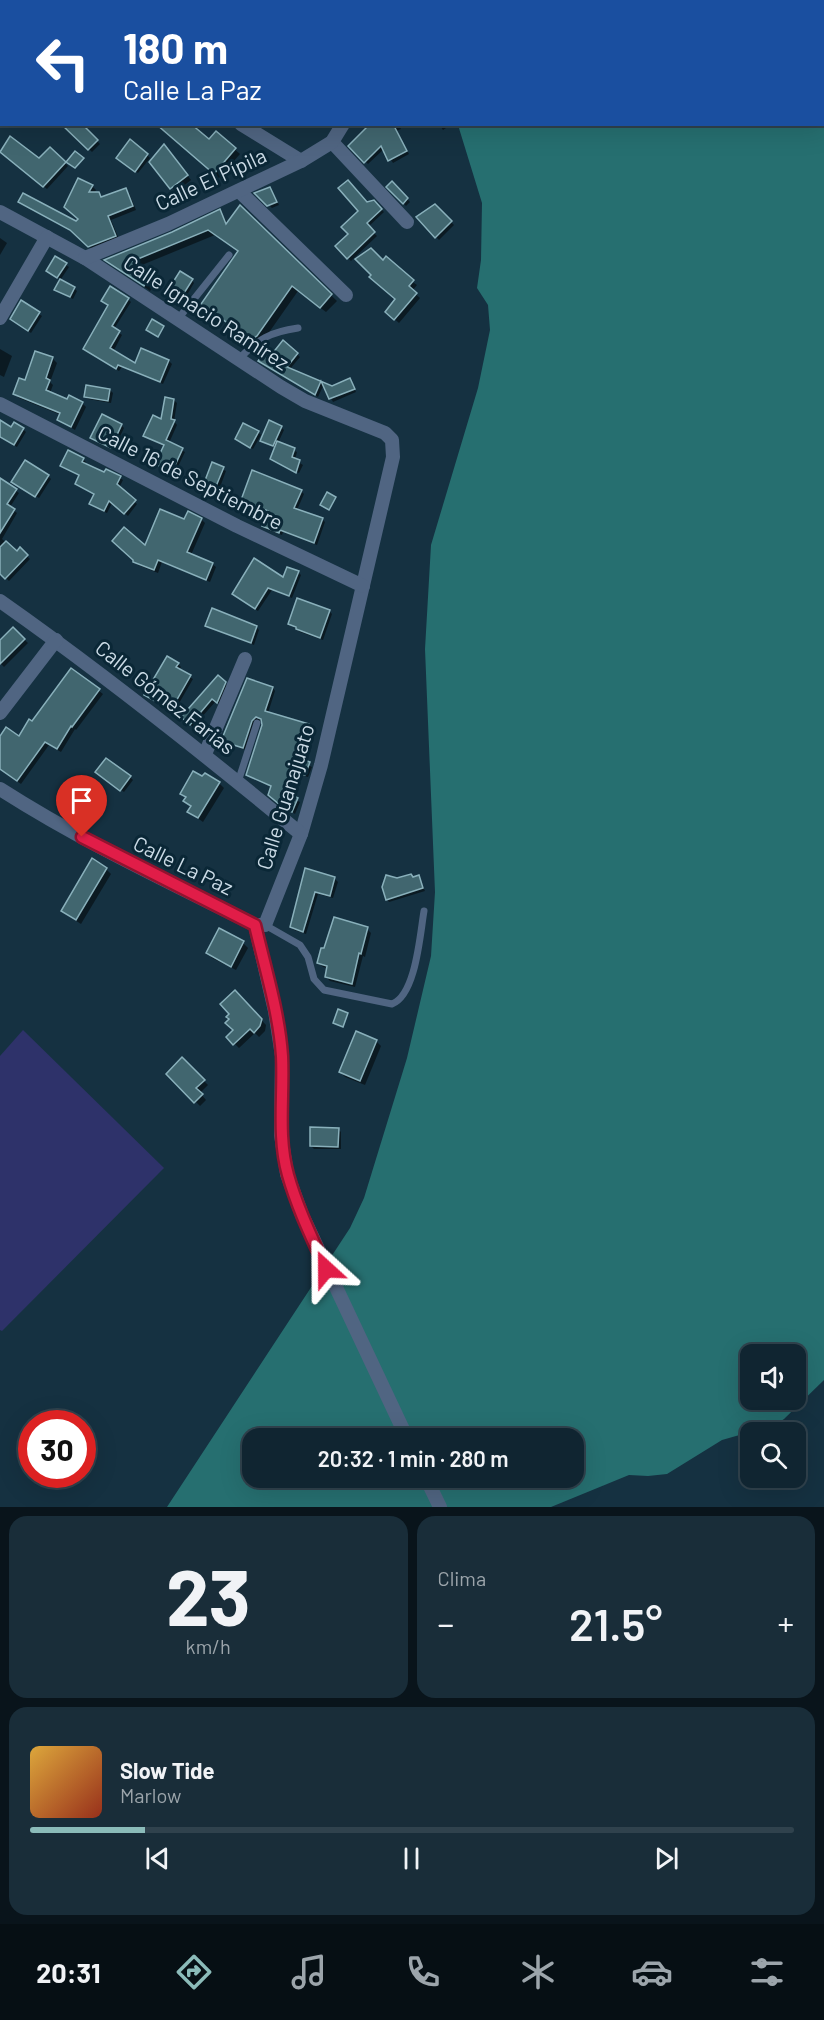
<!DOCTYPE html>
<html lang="es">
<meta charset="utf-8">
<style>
:root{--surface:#102531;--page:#192d39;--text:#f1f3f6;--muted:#9ca5ab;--line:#30424d;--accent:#8bbbb9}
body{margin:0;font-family:Barlow,sans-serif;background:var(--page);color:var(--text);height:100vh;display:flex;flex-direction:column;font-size:22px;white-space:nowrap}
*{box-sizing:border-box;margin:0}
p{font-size:20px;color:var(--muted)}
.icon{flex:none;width:33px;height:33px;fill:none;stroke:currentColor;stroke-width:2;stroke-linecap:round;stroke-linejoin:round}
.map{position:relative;height:1507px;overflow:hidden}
.side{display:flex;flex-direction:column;gap:9px;padding:9px;background:#09141b;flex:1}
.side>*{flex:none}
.guide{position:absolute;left:0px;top:0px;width:825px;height:126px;box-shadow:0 6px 24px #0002,0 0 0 2px var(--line);background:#1a4fa0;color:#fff;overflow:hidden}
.controls{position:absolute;left:740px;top:1344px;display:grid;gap:12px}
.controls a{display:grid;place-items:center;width:66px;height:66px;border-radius:12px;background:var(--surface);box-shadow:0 6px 24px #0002,0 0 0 2px var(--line);font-size:30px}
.speed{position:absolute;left:18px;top:1410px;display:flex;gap:12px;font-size:30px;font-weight:700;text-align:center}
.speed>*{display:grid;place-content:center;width:78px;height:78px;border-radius:50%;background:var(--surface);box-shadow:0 6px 24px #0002,0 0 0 2px var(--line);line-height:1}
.speed .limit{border:9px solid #d22;background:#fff;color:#111}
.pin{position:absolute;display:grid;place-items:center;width:51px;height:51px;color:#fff;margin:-62px -26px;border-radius:50% 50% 50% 0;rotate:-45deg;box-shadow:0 0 6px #0007}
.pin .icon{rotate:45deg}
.me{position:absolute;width:66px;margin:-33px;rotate:336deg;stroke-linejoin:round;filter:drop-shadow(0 0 4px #0008)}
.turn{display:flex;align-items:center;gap:21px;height:126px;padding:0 24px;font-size:27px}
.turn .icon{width:78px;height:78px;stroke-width:2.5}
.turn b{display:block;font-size:42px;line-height:51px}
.big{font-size:45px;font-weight:600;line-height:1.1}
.side .card{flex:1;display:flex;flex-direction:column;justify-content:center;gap:9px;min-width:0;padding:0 21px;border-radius:18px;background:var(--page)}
.side .dial{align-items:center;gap:0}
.dial b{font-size:78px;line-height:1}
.song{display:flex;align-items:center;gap:18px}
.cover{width:72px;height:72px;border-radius:9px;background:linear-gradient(135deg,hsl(40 70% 55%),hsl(10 70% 35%))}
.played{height:6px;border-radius:3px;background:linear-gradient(90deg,var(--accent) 15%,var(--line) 15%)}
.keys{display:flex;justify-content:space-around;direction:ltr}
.heat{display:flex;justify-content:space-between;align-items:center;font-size:33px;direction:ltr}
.side .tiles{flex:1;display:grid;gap:9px;grid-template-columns:1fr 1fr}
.card:last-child{grid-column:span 2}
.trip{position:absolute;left:242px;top:1428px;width:342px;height:60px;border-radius:18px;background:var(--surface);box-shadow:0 6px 24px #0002,0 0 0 2px var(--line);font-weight:600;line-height:60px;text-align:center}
.dock{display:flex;height:96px;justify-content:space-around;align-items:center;background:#060f14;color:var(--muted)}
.dock .icon{width:42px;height:42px}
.dock .on{color:var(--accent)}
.dock b{font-size:27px;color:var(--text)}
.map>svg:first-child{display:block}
</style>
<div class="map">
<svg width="824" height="1507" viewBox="0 0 824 1507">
<rect width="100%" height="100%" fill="#153141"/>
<polygon fill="#2e326a" points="23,1030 164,1168 2,1331 0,1330 0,1056"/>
<g fill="#266f70" fill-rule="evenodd">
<polygon points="501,0 704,0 705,1 500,1"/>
<path d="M 713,0 L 824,0 L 824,1380 L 784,1419 L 766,1431 L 750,1432 L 722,1440 L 667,1474 L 648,1476 L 629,1475 L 551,1507 L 167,1507 L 350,1228 L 364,1198 L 407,1058 L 431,956 L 435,892 L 425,649 L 431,545 L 478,388 L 490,330 L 488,305 L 477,288 L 481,260 L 482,203 L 458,125 L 824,124 L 824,2 L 710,1 ZM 750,1354 L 795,1354 L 795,1400 L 750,1400 ZM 252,1438 L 573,1438 L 573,1478 L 252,1478 Z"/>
</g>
<g fill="#0007">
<polygon points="48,0 77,0 77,2"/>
<polygon points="133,0 184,0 131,2"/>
<polygon points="0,61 2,63 2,84 0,83"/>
<polygon points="63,124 97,141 100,144 92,152"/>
<polygon points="158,124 193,124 191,127 209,141 216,133 240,154 219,178"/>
<polygon points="367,124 398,124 401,129 396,131 409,154 393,163 384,149 368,164 350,146 369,128"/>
<polygon points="439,124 452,124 443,130"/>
<polygon points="50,149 68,166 47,189 4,154 39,160"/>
<polygon points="168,150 191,180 176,192 151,162"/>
<polygon points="147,155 150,158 138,173 121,160"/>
<polygon points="392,183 410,202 406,206 388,187"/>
<polygon points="92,186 96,190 94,193 98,193 102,197 126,190 129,193 136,210 111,220 119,239 93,250 75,233 20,202 77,223 80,219 66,206"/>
<polygon points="270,188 279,205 272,208 257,194"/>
<polygon points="374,202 384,212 368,227 377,236 351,261 337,247 350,234 368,204"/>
<polygon points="435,206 454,225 439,240 418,218"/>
<polygon points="240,207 337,301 326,312 298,291 263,341 259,344 209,309 239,252 215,235 137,267 155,284 150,291 107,260 172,234 220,211 228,224"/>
<polygon points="0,238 7,243 0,255"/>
<polygon points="383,262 417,285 412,291 420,298 399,323 391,316 397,299 373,274"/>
<polygon points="66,265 69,267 61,279 51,273"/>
<polygon points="192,280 194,283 184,300 173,293"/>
<polygon points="74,288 77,291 73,299 59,292"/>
<polygon points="128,299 131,302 114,329 122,335 113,352 135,366 141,350 169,361 172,364 163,384 122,367 119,371 88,352 110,306 103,301"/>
<polygon points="21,302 42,316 31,333 11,319"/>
<polygon points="0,349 12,356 4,377 0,375"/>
<polygon points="36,353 53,359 57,363 50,382 53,385 50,393 68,400 82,403 86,407 75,430 58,420 61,415 19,398 15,394 26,382"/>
<polygon points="297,354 300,357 290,369 324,384 318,397 262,363 273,356"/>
<polygon points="350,380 356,392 333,402 324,384 332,387"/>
<polygon points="110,390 113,393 111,403 88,399 85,396"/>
<polygon points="174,400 177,403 174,421 177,425 169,443 185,452 175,473 157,464 165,447 145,436 162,421"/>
<polygon points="0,422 11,429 23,429 26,432 17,447 0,437"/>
<polygon points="121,425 124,428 114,449 95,440"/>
<polygon points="281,427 284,430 278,443 297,452 295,460 303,465 299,473 273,459 276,448 261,440"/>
<polygon points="258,432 261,435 253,449 236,439"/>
<polygon points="83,459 86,462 85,465 105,474 120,478 123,480 119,488 137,504 128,516 112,503 107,513 94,507 91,504 96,494 79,487 76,484 80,476 62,466"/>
<polygon points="213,464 226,471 216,498 202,491"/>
<polygon points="48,476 51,479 39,498 16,485"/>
<polygon points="0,479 19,493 10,507 17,513 2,539 17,553 20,550 30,559 9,581 0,572"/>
<polygon points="301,491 304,494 297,510 322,519 325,522 317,545 283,532 282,535 266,529 263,526 269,512 242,499"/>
<polygon points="201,519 205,523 191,555 212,564 216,567 210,582 162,562 158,573 138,565 134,561 146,548 185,521"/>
<polygon points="298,572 301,575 292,598 272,590 258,611 236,597"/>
<polygon points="329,611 332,614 323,640 300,632 290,624"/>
<polygon points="207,625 256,627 259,630 254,645 210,628"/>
<polygon points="13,629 28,643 4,667 0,663 0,639 2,640"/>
<polygon points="178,664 181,667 179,670 193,679 174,712 149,698"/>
<polygon points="72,670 103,694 76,730 75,729 61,752 49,745 21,784 0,769 0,739 19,738"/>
<polygon points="218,677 228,686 220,705 216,701 193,727 183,717"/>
<polygon points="273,688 275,691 268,713 308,725 311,728 300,761 312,767 308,777 295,773 286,795 300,802 295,814 273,798 273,787 248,775 264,725 263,721 260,720 255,724 246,750 226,743 223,740"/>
<polygon points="100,775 130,777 133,780 124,792"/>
<polygon points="219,783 224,788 203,822 189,812 192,807 185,801 187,798 181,793"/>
<polygon points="106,869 111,874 81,924 67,915 62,911"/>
<polygon points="306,870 335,879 338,882 333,898 318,894 306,934 294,930 291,927"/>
<polygon points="418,877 425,891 389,902 387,899 397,880"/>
<polygon points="367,929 371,933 365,957 363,956 355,987 330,981 326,977 328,968 323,967 319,963"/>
<polygon points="243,943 248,948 236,970 212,958 208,953"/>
<polygon points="235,992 266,1025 265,1031 259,1037 255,1033 239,1048 228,1037 235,1030"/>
<polygon points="376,1041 381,1046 365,1085 345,1077 340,1072"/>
<polygon points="182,1059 208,1085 200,1093 206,1100 200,1106 168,1074"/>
<polygon points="338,1129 341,1132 341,1149 314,1149 311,1146"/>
</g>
<g fill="#41666f" stroke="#89b0bb" stroke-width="1.5">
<polygon points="61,124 82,124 98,140 88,150"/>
<polygon points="156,124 191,124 209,139 216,131 236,148 214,174"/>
<polygon points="370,124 393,124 407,151 388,161 381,146 364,163 348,146"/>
<polygon points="10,136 39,158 50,147 66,162 43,187 0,152"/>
<polygon points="130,139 148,154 135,172 116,158"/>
<polygon points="164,144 188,175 170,189 149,162"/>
<polygon points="75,151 84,158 75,168 66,162"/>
<polygon points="78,178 93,185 89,192 99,192 101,197 126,188 133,206 108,216 116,236 88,247 70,230 18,202 23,193 76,221 78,219 64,207"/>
<polygon points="348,180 367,202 374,200 382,209 367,223 375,232 347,259 335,246 348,234 341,227 358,211 338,188"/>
<polygon points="392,181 408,198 403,204 386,187"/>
<polygon points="270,187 277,202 267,206 254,193"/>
<polygon points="435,204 452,221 435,238 416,217"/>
<polygon points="240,205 332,294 320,308 292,286 257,336 252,339 214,314 201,304 238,251 208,230 133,261 150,277 144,286 104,260 172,232 220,209 226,224"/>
<polygon points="371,248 383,260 386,256 414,280 409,286 417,293 394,320 385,312 395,299 369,277 371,275 355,259"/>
<polygon points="55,256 67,263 57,278 46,271"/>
<polygon points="180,271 193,279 181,298 168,290"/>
<polygon points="60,279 75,287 70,297 54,290"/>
<polygon points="110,286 129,298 112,326 120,331 110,348 135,363 141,348 169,360 160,382 118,365 116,369 83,349 108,305 101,301"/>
<polygon points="21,300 40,312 28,331 10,319"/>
<polygon points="152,319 164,326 158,337 146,330"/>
<polygon points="283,340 298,353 287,367 332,386 350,378 355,389 329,399 321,381 315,395 258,361 267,349 272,354"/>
<polygon points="35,351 53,357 46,378 50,380 46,390 67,399 69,395 83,402 71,427 57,420 60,413 13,394 19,378 25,380"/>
<polygon points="86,385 110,389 108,401 84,397"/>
<polygon points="165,397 174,399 171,419 175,420 166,440 183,448 172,472 155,464 164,445 143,436 153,415 161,419"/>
<polygon points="102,414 122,424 111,448 90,438"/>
<polygon points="0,420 11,427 14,422 24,428 14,445 0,437"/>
<polygon points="269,420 282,426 273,446 260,441"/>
<polygon points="243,423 259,431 250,448 235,439"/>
<polygon points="277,441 295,448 292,457 300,460 296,473 270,459"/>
<polygon points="68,450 84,458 82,462 104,472 106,469 121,476 117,484 136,500 124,514 109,501 104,511 89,504 94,494 75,484 79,475 60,466"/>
<polygon points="25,460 49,475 35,497 11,482"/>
<polygon points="212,462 224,467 212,496 201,491"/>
<polygon points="252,470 302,490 294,508 323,518 314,543 280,530 279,533 262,526 268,511 241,500"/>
<polygon points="0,478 17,489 7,504 15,509 0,533"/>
<polygon points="327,492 336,497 329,510 320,505"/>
<polygon points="160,509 184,519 188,511 202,518 187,552 213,563 206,580 158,560 154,570 133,562 133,560 112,541 124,527 145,545"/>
<polygon points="6,541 17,551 20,547 28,555 5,579 0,574 0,547"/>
<polygon points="254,558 283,577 287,567 299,571 289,596 268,588 255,609 232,594"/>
<polygon points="297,598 330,610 320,638 296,629 296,627 288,624"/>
<polygon points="212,608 257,626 251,643 205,626"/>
<polygon points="13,627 25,639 0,664 0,640"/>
<polygon points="167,656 179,663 176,667 191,675 171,710 144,695"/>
<polygon points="71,668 100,689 72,727 71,726 57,749 45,742 17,781 0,769 0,736 6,727 19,736 29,719 32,721"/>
<polygon points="218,675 226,682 217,703 212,699 190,725 181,717"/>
<polygon points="247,678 273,687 265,711 309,724 298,758 310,762 305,775 292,771 284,792 298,798 292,812 285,809 268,795 271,786 246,775 262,725 261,719 256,717 252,721 243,748 221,741"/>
<polygon points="106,758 131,776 120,791 95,772"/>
<polygon points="193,771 202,776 205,773 220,782 198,818 187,812 191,806 183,801 186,797 180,794"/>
<polygon points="92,858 107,868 76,920 61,911"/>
<polygon points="305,868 335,877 330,896 315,892 303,932 290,927"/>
<polygon points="411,874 413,877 419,875 423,888 386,900 382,887 386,875 397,878"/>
<polygon points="334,917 368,927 361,954 359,953 352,984 325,977 327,966 317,963 321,948 324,948"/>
<polygon points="219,928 244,941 231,967 206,953"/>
<polygon points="235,990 262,1019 260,1026 254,1033 250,1029 233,1045 226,1037 233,1030 225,1023 229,1019 226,1017 229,1014 220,1004"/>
<polygon points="338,1009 348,1013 343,1027 333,1023"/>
<polygon points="356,1031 377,1040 360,1081 339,1072"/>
<polygon points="182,1057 205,1080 196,1088 203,1094 194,1103 166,1074"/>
<polygon points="310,1127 339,1128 338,1147 310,1146"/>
</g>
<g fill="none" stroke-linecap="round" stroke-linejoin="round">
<g stroke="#506582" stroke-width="7">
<polyline points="101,2 101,0"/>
<polyline points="178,319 229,255"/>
<path d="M 239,359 C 258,339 270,332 298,328"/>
<polyline points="238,782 257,723"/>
<path d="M 265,925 L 300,945 L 308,957 L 314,979 L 324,990 L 392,1004 C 416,995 420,934 424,911"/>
</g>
<g stroke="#506582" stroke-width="14">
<polyline points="14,0 17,2"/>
<polyline points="274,0 275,2"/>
<polyline points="0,8 2,6"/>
<polyline points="241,124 301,161"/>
<polyline points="332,142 407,222"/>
<polyline points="239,191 346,295"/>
<polyline points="0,212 85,258 281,387 305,401 385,433 392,440 393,457 321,765 301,834 265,925 255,925 275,1011 282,1056 281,1135 287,1174 302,1215 407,1438"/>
<polyline points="85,258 168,224 301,161 332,142 343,124"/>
<polyline points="0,318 47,237"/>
<polyline points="0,404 237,526 363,586"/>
<path d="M 0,601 C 104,674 203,753 301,834"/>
<polyline points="0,713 56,640"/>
<polyline points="205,754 245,659"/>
<path d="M 0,789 C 81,841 169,882 255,925"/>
<polyline points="426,1478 440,1507"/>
</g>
</g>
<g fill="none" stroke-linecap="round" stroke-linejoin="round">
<g stroke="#92132f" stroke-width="15">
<path id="route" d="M 82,837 L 255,925 C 265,968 279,1012 282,1056 C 284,1096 277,1136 288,1175 C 297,1207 312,1238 326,1269"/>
</g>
<use href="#route" stroke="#e11d48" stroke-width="10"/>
</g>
<g text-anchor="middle" stroke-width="6" stroke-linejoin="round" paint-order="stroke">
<g font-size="21" fill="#cbdbe6" stroke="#0a2736">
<text transform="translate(211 180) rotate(-25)" y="7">Calle El Pípila</text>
<text transform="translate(206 313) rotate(33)" y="7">Calle Ignacio Ramírez</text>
<text transform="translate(190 478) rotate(27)" y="7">Calle 16 de Septiembre</text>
<text transform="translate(165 698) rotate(38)" y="7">Calle Gómez Farias</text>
<text transform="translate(286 797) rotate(-73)" y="7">Calle Guanajuato</text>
<text transform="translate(183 866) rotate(26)" y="7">Calle La Paz</text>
</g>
</g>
</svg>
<div class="controls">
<a><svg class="icon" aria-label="sound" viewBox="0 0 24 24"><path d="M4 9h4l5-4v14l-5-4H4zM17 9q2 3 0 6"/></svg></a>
<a><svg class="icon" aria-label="search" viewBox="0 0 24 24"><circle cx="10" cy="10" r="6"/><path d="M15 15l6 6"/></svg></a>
</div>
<div class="speed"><div class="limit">30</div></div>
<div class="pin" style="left:82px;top:837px;background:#d93025"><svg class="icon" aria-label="arrive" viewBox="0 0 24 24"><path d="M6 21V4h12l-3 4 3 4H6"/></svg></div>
<svg class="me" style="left:326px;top:1269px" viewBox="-20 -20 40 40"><path d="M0-17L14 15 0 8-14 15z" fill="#e11d48" stroke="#fff" stroke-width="4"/></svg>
<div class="trip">20:32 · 1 min · 280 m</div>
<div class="guide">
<div class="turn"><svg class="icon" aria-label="left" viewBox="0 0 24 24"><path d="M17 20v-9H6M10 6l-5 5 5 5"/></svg><div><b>180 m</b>Calle La Paz</div></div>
</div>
</div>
<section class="side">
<div class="tiles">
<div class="card dial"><b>23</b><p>km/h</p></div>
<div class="card"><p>Clima</p>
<div class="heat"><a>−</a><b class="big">21.5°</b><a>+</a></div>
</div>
<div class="card">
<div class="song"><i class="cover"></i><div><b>Slow Tide</b><p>Marlow</p></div></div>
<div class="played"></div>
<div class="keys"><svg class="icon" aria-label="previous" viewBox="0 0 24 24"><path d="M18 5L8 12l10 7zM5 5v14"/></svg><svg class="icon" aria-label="pause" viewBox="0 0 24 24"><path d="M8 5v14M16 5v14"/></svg><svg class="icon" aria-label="next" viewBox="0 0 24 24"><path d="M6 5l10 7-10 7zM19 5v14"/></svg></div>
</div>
</div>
</section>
<nav class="dock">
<b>20:31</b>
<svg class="icon on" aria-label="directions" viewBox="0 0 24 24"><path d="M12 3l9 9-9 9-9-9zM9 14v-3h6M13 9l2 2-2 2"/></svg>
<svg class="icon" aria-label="music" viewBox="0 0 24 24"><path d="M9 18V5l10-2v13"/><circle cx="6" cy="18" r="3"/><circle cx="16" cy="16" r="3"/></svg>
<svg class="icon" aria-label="phone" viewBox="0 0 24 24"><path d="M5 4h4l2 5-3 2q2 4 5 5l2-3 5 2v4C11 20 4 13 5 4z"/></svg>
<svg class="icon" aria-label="climate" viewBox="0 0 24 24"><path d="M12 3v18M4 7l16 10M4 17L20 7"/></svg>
<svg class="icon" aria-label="car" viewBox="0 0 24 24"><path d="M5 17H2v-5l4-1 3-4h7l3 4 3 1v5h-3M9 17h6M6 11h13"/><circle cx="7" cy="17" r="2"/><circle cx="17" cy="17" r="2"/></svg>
<svg class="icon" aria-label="filters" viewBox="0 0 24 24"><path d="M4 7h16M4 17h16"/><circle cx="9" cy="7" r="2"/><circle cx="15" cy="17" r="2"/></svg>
</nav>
